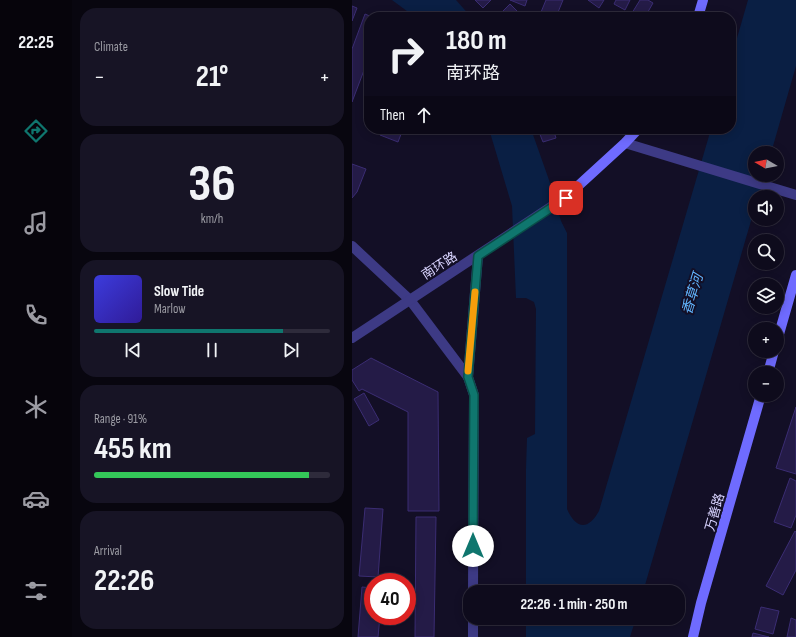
<!DOCTYPE html>
<meta charset="utf-8">
<style>
:root{--surface:#0e0b1c;--page:#171425;--text:#f1f3f6;--muted:#9b9ba3;--line:#2e2b3b;--accent:#0f766e}
body{margin:0;font-family:"Sofia Sans Condensed","Noto Sans SC",sans-serif;background:var(--page);color:var(--text);height:100vh;display:flex;flex-direction:column;font-size:15px;white-space:nowrap}
*{box-sizing:border-box;margin:0}
p{font-size:13px;color:var(--muted)}
.icon{flex:none;width:22px;height:22px;fill:none;stroke:currentColor;stroke-width:2;stroke-linecap:round;stroke-linejoin:round}
.map{position:relative;flex:1;overflow:hidden}
.side{display:flex;flex-direction:column;gap:8px;padding:8px;background:#08060f;width:280px}
.side>*{flex:none}
.banner{position:absolute;left:12px;top:12px;width:372px;height:122px;border-radius:16px;box-shadow:0 2px 10px #0003,0 0 0 1px var(--line);background:#0e0b1c;color:var(--text);overflow:hidden}
.needle{width:26px;rotate:280deg}
.controls{position:absolute;left:396px;top:146px;display:grid;gap:8px}
.controls a{display:grid;place-items:center;width:36px;height:36px;border-radius:50%;background:var(--surface);box-shadow:0 2px 10px #0003,0 0 0 1px var(--line);font-size:20px}
.speed{position:absolute;left:12px;top:573px;display:flex;gap:8px;font-size:20px;font-weight:700;text-align:center}
.speed>*{display:grid;place-content:center;width:52px;height:52px;border-radius:50%;background:var(--surface);box-shadow:0 2px 10px #0003,0 0 0 1px var(--line);line-height:1}
.speed .limit{border:6px solid #d22;background:#fff;color:#111}
.pin{position:absolute;display:grid;place-items:center;width:34px;height:34px;color:#fff;margin:-17px;border-radius:8px;box-shadow:0 2px 6px #0006}
.me{position:absolute;width:44px;margin:-22px;rotate:0deg;stroke-linejoin:round;filter:drop-shadow(0 0 3px #0008)}
.turn{display:flex;align-items:center;gap:14px;height:84px;padding:0 16px;font-size:18px}
.turn .icon{width:52px;height:52px;stroke-width:2.5}
.turn b{display:block;font-size:28px;line-height:34px}
.then{display:flex;align-items:center;height:38px;padding:0 16px;background:#0003;gap:8px;font-size:15px}
.big{font-size:30px;font-weight:700;line-height:1.1}
.side .card{flex:1;display:flex;flex-direction:column;justify-content:center;gap:6px;min-width:0;padding:0 14px;border-radius:16px;background:var(--page)}
.side .dial{align-items:center;gap:0}
.dial b{font-size:52px;line-height:1}
.song{display:flex;align-items:center;gap:12px}
.cover{width:48px;height:48px;border-radius:6px;background:linear-gradient(135deg,hsl(240 70% 55%),hsl(250 70% 35%))}
.played{height:4px;border-radius:2px;background:linear-gradient(90deg,var(--accent) 80%,var(--line) 80%)}
.keys{display:flex;justify-content:space-around;direction:ltr}
.heat{display:flex;justify-content:space-between;align-items:center;font-size:22px;direction:ltr}
.charge{height:6px;border-radius:3px;background:linear-gradient(90deg,#34c759 91%,var(--line) 0)}
.trip{position:absolute;left:111px;top:585px;width:222px;height:40px;border-radius:16px;background:var(--surface);box-shadow:0 2px 10px #0003,0 0 0 1px var(--line);font-weight:700;line-height:40px;text-align:center}
main{display:flex;flex:1;min-height:0}
.menu{display:flex;flex-direction:column;width:72px;justify-content:space-around;align-items:center;background:#06040b;color:var(--muted)}
.menu .icon{width:28px;height:28px}
.menu .on{color:var(--accent)}
.menu b{font-size:18px;color:var(--text)}
.map>svg:first-child{display:block}
</style>
<main>
<nav class="menu">
<b>22:25</b>
<svg class="icon on" aria-label="directions" viewBox="0 0 24 24"><path d="M12 3l9 9-9 9-9-9zM9 14v-3h6M13 9l2 2-2 2"/></svg>
<svg class="icon" aria-label="music" viewBox="0 0 24 24"><path d="M9 18V5l10-2v13"/><circle cx="6" cy="18" r="3"/><circle cx="16" cy="16" r="3"/></svg>
<svg class="icon" aria-label="phone" viewBox="0 0 24 24"><path d="M5 4h4l2 5-3 2q2 4 5 5l2-3 5 2v4C11 20 4 13 5 4z"/></svg>
<svg class="icon" aria-label="climate" viewBox="0 0 24 24"><path d="M12 3v18M4 7l16 10M4 17L20 7"/></svg>
<svg class="icon" aria-label="car" viewBox="0 0 24 24"><path d="M5 17H2v-5l4-1 3-4h7l3 4 3 1v5h-3M9 17h6M6 11h13"/><circle cx="7" cy="17" r="2"/><circle cx="17" cy="17" r="2"/></svg>
<svg class="icon" aria-label="filters" viewBox="0 0 24 24"><path d="M4 7h16M4 17h16"/><circle cx="9" cy="7" r="2"/><circle cx="15" cy="17" r="2"/></svg>
</nav>
<section class="side">
<div class="card"><p>Climate</p>
<div class="heat"><a>−</a><b class="big">21°</b><a>+</a></div>
</div>
<div class="card dial"><b>36</b><p>km/h</p></div>
<div class="card">
<div class="song"><i class="cover"></i><div><b>Slow Tide</b><p>Marlow</p></div></div>
<div class="played"></div>
<div class="keys"><svg class="icon" aria-label="previous" viewBox="0 0 24 24"><path d="M18 5L8 12l10 7zM5 5v14"/></svg><svg class="icon" aria-label="pause" viewBox="0 0 24 24"><path d="M8 5v14M16 5v14"/></svg><svg class="icon" aria-label="next" viewBox="0 0 24 24"><path d="M6 5l10 7-10 7zM19 5v14"/></svg></div>
</div>
<div class="card"><p>Range · 91%</p><b class="big">455 km</b><div class="charge"></div></div>
<div class="card"><p>Arrival</p><b class="big">22:26</b></div>
</section>
<div class="map">
<svg width="444" height="637" viewBox="0 0 444 637">
<rect width="100%" height="100%" fill="#130f26"/>
<g fill="#0a1f44">
<polygon points="40,0 104,0 119,17 63,17"/>
<path d="M 396,0 L 444,0 L 444,66 L 419,153 L 403,153 L 403,175 L 412,175 L 406,197 L 403,197 L 403,207 L 291,592 L 174,592 L 174,469 L 175,438 L 183,434 L 184,309 L 182,302 L 174,298 L 164,298 L 160,206 L 137,129 L 179,129 L 197,180 L 209,221 L 215,233 L 215,509 C 224,529 236,531 247,511 L 359,129 L 379,129 L 379,59 Z"/>
<polygon points="174,618 284,618 278,637 174,637"/>
</g>
<g fill="#241b47" stroke="#3b2d73">
<polygon points="123,0 139,0 131,8"/>
<polygon points="158,0 175,0 173,6"/>
<polygon points="194,0 211,0 204,17 187,17"/>
<polygon points="236,0 252,0 247,8"/>
<polygon points="264,0 278,0 273,10 262,4"/>
<polygon points="288,0 296,0 301,3 293,17 286,17 280,13"/>
<polygon points="158,4 171,17 145,17"/>
<polygon points="0,6 5,8 0,21"/>
<polygon points="13,14 20,17 17,17 17,57 0,102 0,49"/>
<polygon points="30,129 51,129 46,142 28,135"/>
<polygon points="198,129 201,129 204,138 191,142 187,132"/>
<polygon points="0,164 14,169 5,192 0,198"/>
<polygon points="19,358 86,392 87,511 56,511 56,412 10,389 7,391 0,380 0,370"/>
<polygon points="12,393 27,420 17,426 2,399"/>
<polygon points="444,407 444,474 424,468"/>
<polygon points="438,478 444,481 444,515 439,528 422,522"/>
<polygon points="13,508 31,509 26,577 7,576"/>
<polygon points="64,517 84,517 82,637 63,637"/>
<polygon points="443,531 444,532 444,570 431,595 414,586"/>
<polygon points="10,587 21,588 21,616 28,616 26,637 6,637"/>
<polygon points="409,607 427,611 421,634 403,629"/>
<polygon points="439,618 444,620 444,637 435,637"/>
<polygon points="401,633 417,637 400,637"/>
</g>
<g fill="none" stroke-linecap="round" stroke-linejoin="round">
<g stroke="#3d3a85" stroke-width="10">
<polyline points="273,143 444,195"/>
<polyline points="0,246 58,300 116,377"/>
<polyline points="0,338 214,197"/>
<polyline points="121,592 122,395 116,377 126,256"/>
<polyline points="121,637 121,618"/>
</g>
<g stroke="#6f6bff" stroke-width="10">
<polyline points="346,17 351,0"/>
<polyline points="214,197 273,143 286,129"/>
<polyline points="425,341 444,275"/>
<polyline points="416,373 422,351"/>
<polyline points="341,637 349,603 409,395"/>
</g>
</g>
<g fill="none" stroke-linecap="round" stroke-linejoin="round">
<g stroke="#0a4d48" stroke-width="10">
<polyline id="route" points="121,546 122,395 116,377 126,256 214,198"/>
</g>
<use href="#route" stroke="#0f766e" stroke-width="7"/>
<polyline stroke="#f59e0b" stroke-width="7" points="116,371 123,292"/>
</g>
<g text-anchor="middle" stroke-width="4" stroke-linejoin="round" paint-order="stroke">
<g font-size="13" fill="#d9d4ff" stroke="#130f26">
<text transform="translate(87 265) rotate(-33)" y="5">南环路</text>
<text transform="translate(362 512) rotate(-74)" y="5">万善路</text>
</g>
<g font-size="14" font-style="italic" fill="#62b6ff" stroke="#130f26">
<text transform="translate(340 294) rotate(-73)" y="5">香草河</text>
</g>
</g>
</svg>
<div class="controls">
<a><svg class="needle" viewBox="-14 -14 28 28"><path d="M0-13l5 13h-10z" fill="#e53935"/><path d="M0 13l5-13h-10z" fill="#9b9ba3"/></svg></a>
<a><svg class="icon" aria-label="sound" viewBox="0 0 24 24"><path d="M4 9h4l5-4v14l-5-4H4zM17 9q2 3 0 6"/></svg></a>
<a><svg class="icon" aria-label="search" viewBox="0 0 24 24"><circle cx="10" cy="10" r="6"/><path d="M15 15l6 6"/></svg></a>
<a><svg class="icon" aria-label="layers" viewBox="0 0 24 24"><path d="M12 4l9 5-9 5-9-5zM3 14l9 5 9-5"/></svg></a>
<a>+</a>
<a>−</a>
</div>
<div class="speed"><div class="limit">40</div></div>
<div class="pin" style="left:214px;top:198px;background:#d93025"><svg class="icon" aria-label="arrive" viewBox="0 0 24 24"><path d="M6 21V4h12l-3 4 3 4H6"/></svg></div>
<svg class="me" style="left:121px;top:546px" viewBox="-20 -20 40 40"><circle r="19" fill="#fff"/><path d="M0-13L10 11 0 6-10 11z" fill="#0f766e"/></svg>
<div class="trip">22:26 · 1 min · 250 m</div>
<div class="banner">
<div class="turn"><svg class="icon" aria-label="right" viewBox="0 0 24 24"><path d="M7 20v-9h11M14 6l5 5-5 5"/></svg><div><b>180 m</b>南环路</div></div>
<div class="then">Then<svg class="icon" aria-label="ahead" viewBox="0 0 24 24"><path d="M12 20V5M6 11l6-6 6 6"/></svg></div>
</div>
</div>
</main>
